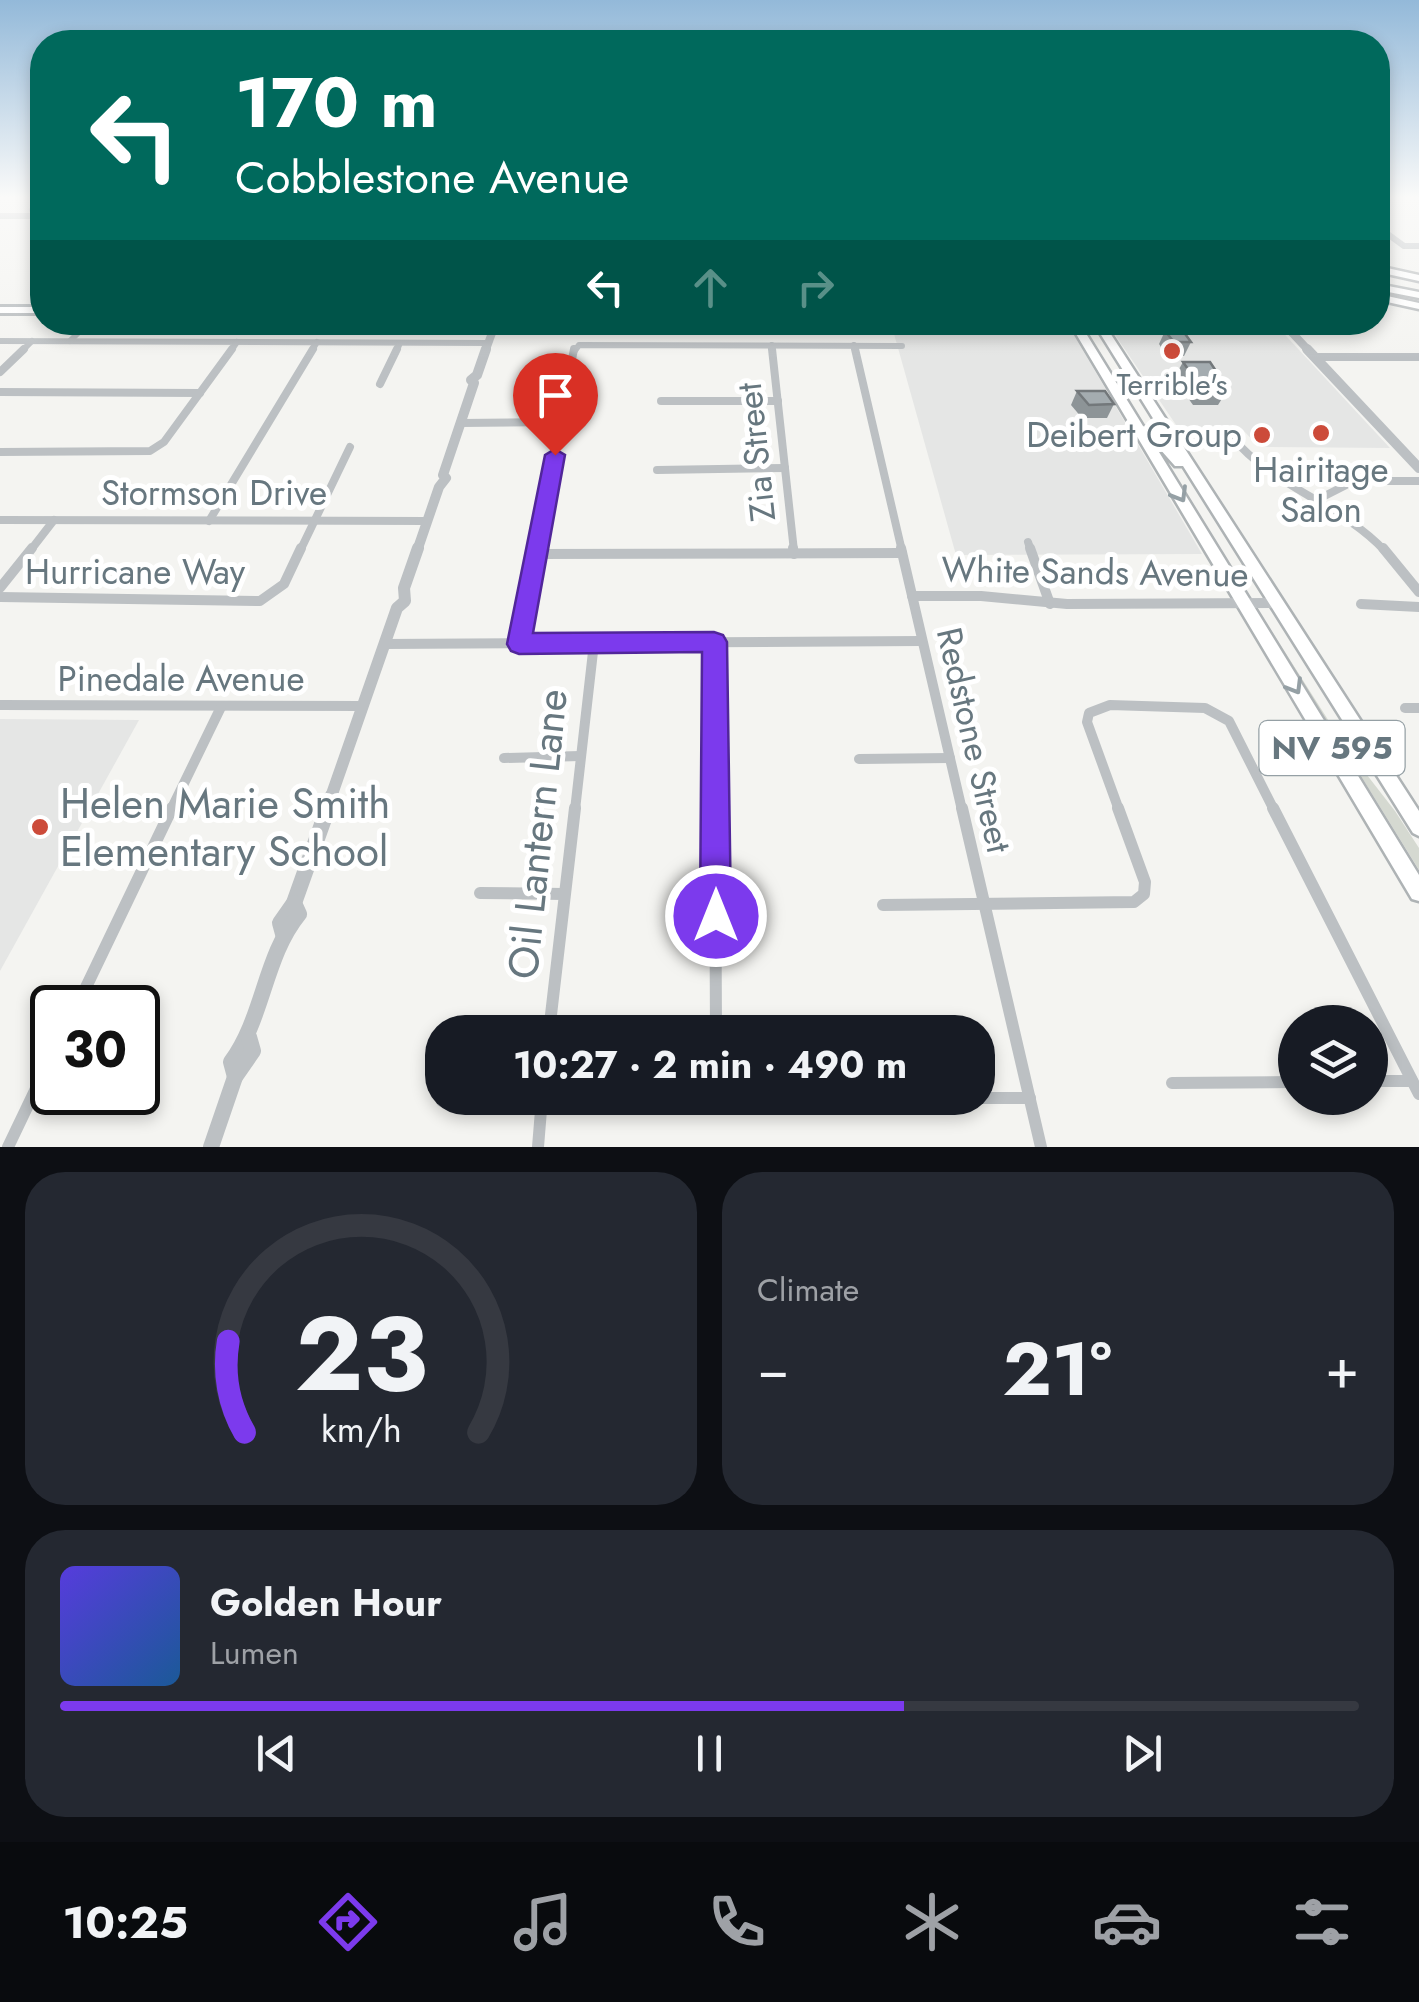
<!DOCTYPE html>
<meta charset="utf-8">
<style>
:root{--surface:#171b24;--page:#242831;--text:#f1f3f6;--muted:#9ea1a6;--line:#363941;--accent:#7c3aed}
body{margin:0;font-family:Jost,sans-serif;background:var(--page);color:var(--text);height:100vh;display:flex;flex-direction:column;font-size:38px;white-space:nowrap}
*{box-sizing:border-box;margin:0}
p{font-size:32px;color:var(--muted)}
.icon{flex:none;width:55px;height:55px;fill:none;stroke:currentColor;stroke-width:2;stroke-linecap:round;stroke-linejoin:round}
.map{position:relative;height:1147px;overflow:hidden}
.panel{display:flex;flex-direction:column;gap:25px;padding:25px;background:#0d0f14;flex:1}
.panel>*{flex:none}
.hud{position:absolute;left:30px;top:30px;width:1360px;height:305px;border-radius:40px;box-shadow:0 5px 15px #0003;background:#00695c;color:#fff;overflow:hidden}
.tools{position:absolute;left:1278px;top:1005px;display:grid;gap:20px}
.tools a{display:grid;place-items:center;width:110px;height:110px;border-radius:50%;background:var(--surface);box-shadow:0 5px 15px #0003;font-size:50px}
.speed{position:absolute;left:30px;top:985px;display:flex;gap:20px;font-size:50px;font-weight:700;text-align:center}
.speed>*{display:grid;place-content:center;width:130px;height:130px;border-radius:50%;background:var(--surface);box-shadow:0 5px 15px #0003;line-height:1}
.speed .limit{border:5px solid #111;border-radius:15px;background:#fff;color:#111}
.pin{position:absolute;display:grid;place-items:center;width:85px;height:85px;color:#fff;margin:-102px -42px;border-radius:50% 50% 50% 0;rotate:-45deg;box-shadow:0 0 10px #0007}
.pin .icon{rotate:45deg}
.me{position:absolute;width:110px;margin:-55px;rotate:0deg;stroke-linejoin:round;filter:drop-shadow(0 0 8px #0008)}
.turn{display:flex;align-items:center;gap:35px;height:210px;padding:0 40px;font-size:45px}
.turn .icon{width:130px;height:130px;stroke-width:2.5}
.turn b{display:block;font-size:70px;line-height:85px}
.lanes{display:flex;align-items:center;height:95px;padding:0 40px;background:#0003;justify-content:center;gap:50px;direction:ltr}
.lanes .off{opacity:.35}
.big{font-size:75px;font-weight:700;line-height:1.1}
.panel .card{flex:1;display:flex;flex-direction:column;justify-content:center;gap:15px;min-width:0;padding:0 35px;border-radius:40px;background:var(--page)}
.panel .dial{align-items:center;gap:0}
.dial svg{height:260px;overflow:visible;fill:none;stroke:var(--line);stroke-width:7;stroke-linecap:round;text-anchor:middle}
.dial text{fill:var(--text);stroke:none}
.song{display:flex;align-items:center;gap:30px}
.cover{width:120px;height:120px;border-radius:15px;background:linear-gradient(135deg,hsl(250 70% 55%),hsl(210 70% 35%))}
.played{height:10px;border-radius:5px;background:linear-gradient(90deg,var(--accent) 65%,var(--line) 65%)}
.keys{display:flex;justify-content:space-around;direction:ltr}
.heat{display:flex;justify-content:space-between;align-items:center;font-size:55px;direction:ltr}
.panel .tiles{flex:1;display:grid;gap:25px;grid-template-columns:1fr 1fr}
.card:last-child{grid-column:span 2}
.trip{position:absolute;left:425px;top:1015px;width:570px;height:100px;border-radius:40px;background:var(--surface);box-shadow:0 5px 15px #0003;font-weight:700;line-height:100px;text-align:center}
.tab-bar{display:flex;height:160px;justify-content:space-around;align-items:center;background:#090b0e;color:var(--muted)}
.tab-bar .icon{width:70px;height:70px}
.tab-bar .active{color:var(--accent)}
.tab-bar b{font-size:45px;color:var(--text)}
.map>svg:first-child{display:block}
</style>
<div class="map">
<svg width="1419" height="1147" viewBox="0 0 1419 1147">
<rect width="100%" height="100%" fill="#f4f4f1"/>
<g fill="#e5e6e5">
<polygon points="891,323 1067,323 1202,554 956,555"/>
<polygon points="1107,323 1275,324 1390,448 1259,447 1243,430 1227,426 1217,427 1211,435 1223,447 1191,447"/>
<polygon points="0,719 139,720 0,971"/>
</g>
<polygon fill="#d5d9d1" points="1264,619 1346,748 1395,811 1419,848 1419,870"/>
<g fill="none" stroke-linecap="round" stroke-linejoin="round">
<g stroke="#afb4b7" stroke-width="6">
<rect id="secondary" x="0" y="307" width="42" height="6"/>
</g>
<g stroke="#aeb3b5" stroke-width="5">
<polygon id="primary" points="1069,322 1079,322 1143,426 1162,435 1169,444 1093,322 1103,322 1419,811 1419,836 1413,833 1183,466 1175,466 1151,439 1419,875 1419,901 1412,899"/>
</g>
<g stroke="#b0b4b6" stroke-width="5">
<g id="motorway">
<polygon points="1378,266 1419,275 1419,281 1378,272"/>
<polygon points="1378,284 1419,292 1419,298 1378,290"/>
<polygon points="1378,294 1419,303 1419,309 1378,300"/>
</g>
</g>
<g stroke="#bcc0c3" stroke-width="6">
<polyline points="32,210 42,202"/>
<polyline points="0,216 42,216"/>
<polyline points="1378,227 1404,246 1419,246"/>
<polyline points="0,341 489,343"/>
<polyline points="70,341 89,322"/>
<polyline points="772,345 773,352"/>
<polyline points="854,345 856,352"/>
<polyline points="21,352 32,341"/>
<polyline points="230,352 237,342"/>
<polyline points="311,352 317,342"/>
<polyline points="396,352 400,343"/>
<polyline points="574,352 579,345 902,346"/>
</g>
<g stroke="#bcc0c3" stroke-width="8">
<polyline points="772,349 794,551"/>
<polyline points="855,349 902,551"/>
<polyline points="1315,357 1419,357"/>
<polyline points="0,372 24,349"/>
<polyline points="380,384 397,349"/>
<polyline points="0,392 200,393"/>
<polyline points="661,401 778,401"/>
<polyline points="461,423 561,422"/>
<path d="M 1232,437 C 1273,487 1340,503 1385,551"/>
<polyline points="0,452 150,451 164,442 232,349"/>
<polyline points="657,470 785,468"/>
<polyline points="1291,513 1354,481 1419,481"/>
<polyline points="0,520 427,521"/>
<polyline points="209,521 313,349"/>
<polyline points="1028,542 1031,551"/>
<polyline points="30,551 54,520"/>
<polyline points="300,551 350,447"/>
<polyline points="536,551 574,349"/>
</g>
<g stroke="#bcc0c3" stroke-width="10">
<polyline points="793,548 794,554"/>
<polyline points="901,548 962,810"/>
<polyline points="1030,548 1050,604"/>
<polyline points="1383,548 1419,592"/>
<polyline points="537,554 902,553"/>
<polyline points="0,588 32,548"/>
<polyline points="912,596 981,596 1067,604 1276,603"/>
<polyline points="0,597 260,601 284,584 301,548"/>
<polyline points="1361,604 1419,607"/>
<polyline points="714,642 715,810"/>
<polyline points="519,643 537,548"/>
<polyline points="384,644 921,641"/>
<polyline points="0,705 363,706"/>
<polyline points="1405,708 1419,708"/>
<polyline points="504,758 580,756"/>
<polyline points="859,759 950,758"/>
<polyline points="171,810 221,707"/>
<polyline points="575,810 594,643"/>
<polyline points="1119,810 1087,722 1089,713 1110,705 1205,708 1229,721 1274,810"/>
</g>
<g stroke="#bcc0c3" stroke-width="12">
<polyline points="715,808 716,1032"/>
<polyline points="962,808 1041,1147"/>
<polyline points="1273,808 1419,1094"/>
<polyline points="480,893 564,894"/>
<polyline points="883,905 1134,902 1144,894 1145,882 1118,808"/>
<polyline points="76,1008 172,808"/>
<polyline points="549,1032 575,808"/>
<polyline points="1370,1081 1412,1081"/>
<polyline points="1172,1083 1295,1082"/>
<polyline points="741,1098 1030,1098"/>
<polyline points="442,1101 542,1100"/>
<polyline points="8,1147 52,1055"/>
<polyline points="538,1147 542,1098"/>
</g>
<g stroke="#bcc0c3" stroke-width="8">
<polyline points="1282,322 1310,352"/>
<polyline points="485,352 496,322"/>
</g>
<g stroke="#bcc0c3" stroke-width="10">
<polyline points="1307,349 1419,468"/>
<polyline points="417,551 439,487 446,478 443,475 474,383 471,380 477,375 486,349"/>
</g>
<g stroke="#bcc0c3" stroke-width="12">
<polyline points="320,810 332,794"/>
<polyline points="330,810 337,802 332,794 397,608 405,601 404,588 418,548"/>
</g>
<g stroke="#bcc0c3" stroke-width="16">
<polyline points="320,808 325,816"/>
<polyline points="283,934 280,923 294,903 325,816 332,808"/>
<path d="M 235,1077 L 231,1062 C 264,1017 264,957 299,914 L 294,903"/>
<polyline points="211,1147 235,1077 253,1051 249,1037"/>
</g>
<use href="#secondary" fill="#fff" fill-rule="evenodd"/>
<use href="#primary" fill="#fff" fill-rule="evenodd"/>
<use href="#motorway" fill="#fff" fill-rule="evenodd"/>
</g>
<g fill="#8d9497">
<polygon points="1165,331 1191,342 1184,356 1167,356 1159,344"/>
<polygon points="1183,362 1228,389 1218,405 1193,405 1174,378"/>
<polygon points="1077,391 1114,404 1107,418 1082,418 1071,405"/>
</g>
<g fill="#a4acb0" stroke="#73787b" stroke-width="2.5">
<polygon points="1165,331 1183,331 1191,342 1174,342"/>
<polygon points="1183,362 1210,362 1228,389 1202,389"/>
<polygon points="1077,391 1105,391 1114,404 1089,405"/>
</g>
<defs><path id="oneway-chevron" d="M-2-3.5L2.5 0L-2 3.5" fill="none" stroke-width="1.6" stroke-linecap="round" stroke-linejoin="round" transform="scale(2.5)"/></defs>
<g stroke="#95a0a5">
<use href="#oneway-chevron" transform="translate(1180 495) rotate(59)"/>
<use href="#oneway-chevron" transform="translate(1295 687) rotate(59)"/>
</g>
<linearGradient id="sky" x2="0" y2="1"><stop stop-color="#93b9d9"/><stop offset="0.55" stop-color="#fafaf9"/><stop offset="1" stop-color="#fafaf9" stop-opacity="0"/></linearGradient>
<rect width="1419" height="358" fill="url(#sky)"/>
<polygon fill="#7c3aed" stroke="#51269a" stroke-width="2.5" points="555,449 565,455 533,633 714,632 723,635 727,642 731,916 727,927 716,931 704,927 700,916 702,652 519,654 511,651 507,644 545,455"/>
<g fill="#cc4b3a" stroke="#fff" stroke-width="4">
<circle cx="1172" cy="351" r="10"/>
<circle cx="1321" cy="433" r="10"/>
<circle cx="1262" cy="435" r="10"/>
<circle cx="40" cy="827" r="10"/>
</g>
<g text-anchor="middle" stroke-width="10" stroke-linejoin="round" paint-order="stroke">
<g font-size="30" fill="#67777f" stroke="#fff">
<text x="1172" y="395">Terrible's</text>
</g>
<rect fill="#fff" stroke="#95a0a5" stroke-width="2.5" x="1259.5" y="721" width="145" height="54" rx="8"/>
<g font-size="32" font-weight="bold" fill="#67777f">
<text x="1332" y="759">NV 595</text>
</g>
<g font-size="35" fill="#67777f" stroke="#fff" text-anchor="end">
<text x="1242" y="447">Deibert Group</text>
<text x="1321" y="482" text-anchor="middle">Hairitage<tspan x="1321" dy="40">Salon</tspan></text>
</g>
<g font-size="35" fill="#67777f" stroke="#fff">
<text transform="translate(756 452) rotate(-96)" y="12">Zia Street</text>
<text x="214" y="505">Stormson Drive</text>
<text x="135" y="584">Hurricane Way</text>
<text transform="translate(1095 572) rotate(1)" y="12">White Sands Avenue</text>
<text x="181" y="691">Pinedale Avenue</text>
<text transform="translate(974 740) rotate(77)" y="12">Redstone Street</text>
</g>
<g font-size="42" fill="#67777f" stroke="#fff" text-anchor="start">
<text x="60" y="818">Helen Marie Smith<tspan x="60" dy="48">Elementary School</tspan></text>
</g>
<g font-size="42" fill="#67777f" stroke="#fff">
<text transform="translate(537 834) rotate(-84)" y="15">Oil Lantern Lane</text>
</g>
</g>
</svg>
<div class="tools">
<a><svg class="icon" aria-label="layers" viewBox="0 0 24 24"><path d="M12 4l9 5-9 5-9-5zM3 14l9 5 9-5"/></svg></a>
</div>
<div class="speed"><div class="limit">30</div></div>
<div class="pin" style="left:555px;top:455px;background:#d93025"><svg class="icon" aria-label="arrive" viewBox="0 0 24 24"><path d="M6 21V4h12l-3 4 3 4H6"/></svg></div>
<svg class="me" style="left:716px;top:916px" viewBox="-20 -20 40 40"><circle r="17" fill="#7c3aed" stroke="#fff" stroke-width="3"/><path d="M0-11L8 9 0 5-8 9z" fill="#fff"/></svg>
<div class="trip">10:27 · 2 min · 490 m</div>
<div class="hud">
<div class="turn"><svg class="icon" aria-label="left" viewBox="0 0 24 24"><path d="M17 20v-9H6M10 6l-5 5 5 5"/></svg><div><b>170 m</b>Cobblestone Avenue</div></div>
<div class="lanes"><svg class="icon" aria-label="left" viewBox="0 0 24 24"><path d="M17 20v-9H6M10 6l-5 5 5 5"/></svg><svg class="icon off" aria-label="ahead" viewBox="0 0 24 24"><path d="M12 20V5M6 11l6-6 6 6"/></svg><svg class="icon off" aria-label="right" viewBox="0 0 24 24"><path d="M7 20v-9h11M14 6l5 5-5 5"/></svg></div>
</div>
</div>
<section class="panel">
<div class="tiles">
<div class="card dial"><svg viewBox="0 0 100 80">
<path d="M14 69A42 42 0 1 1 86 69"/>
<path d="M14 69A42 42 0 0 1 9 41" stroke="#7c3aed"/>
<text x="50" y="56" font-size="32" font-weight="700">23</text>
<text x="50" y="72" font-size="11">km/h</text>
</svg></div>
<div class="card"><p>Climate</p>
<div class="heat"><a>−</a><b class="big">21°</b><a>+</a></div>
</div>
<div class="card">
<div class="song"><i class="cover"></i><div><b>Golden Hour</b><p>Lumen</p></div></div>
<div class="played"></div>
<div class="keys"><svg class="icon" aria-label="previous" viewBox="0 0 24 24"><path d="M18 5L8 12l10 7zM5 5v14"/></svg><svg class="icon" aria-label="pause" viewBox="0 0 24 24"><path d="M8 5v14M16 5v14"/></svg><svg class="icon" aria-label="next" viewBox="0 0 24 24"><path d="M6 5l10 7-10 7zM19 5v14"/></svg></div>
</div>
</div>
</section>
<nav class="tab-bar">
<b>10:25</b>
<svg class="icon active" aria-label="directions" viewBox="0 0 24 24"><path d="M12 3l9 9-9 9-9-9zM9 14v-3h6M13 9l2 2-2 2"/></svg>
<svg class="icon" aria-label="music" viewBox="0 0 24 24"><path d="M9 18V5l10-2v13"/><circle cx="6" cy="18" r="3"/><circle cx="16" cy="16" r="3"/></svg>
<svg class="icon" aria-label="phone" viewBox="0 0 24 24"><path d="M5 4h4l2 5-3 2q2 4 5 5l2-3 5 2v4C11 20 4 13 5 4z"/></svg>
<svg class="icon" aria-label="climate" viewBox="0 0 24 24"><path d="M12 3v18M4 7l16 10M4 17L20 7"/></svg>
<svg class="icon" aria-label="car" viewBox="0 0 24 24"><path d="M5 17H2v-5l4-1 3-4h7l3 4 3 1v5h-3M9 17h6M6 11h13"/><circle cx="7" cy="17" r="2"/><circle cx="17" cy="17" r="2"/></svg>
<svg class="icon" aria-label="filters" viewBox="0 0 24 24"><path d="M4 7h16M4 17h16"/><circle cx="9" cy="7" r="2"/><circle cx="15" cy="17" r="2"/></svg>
</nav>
